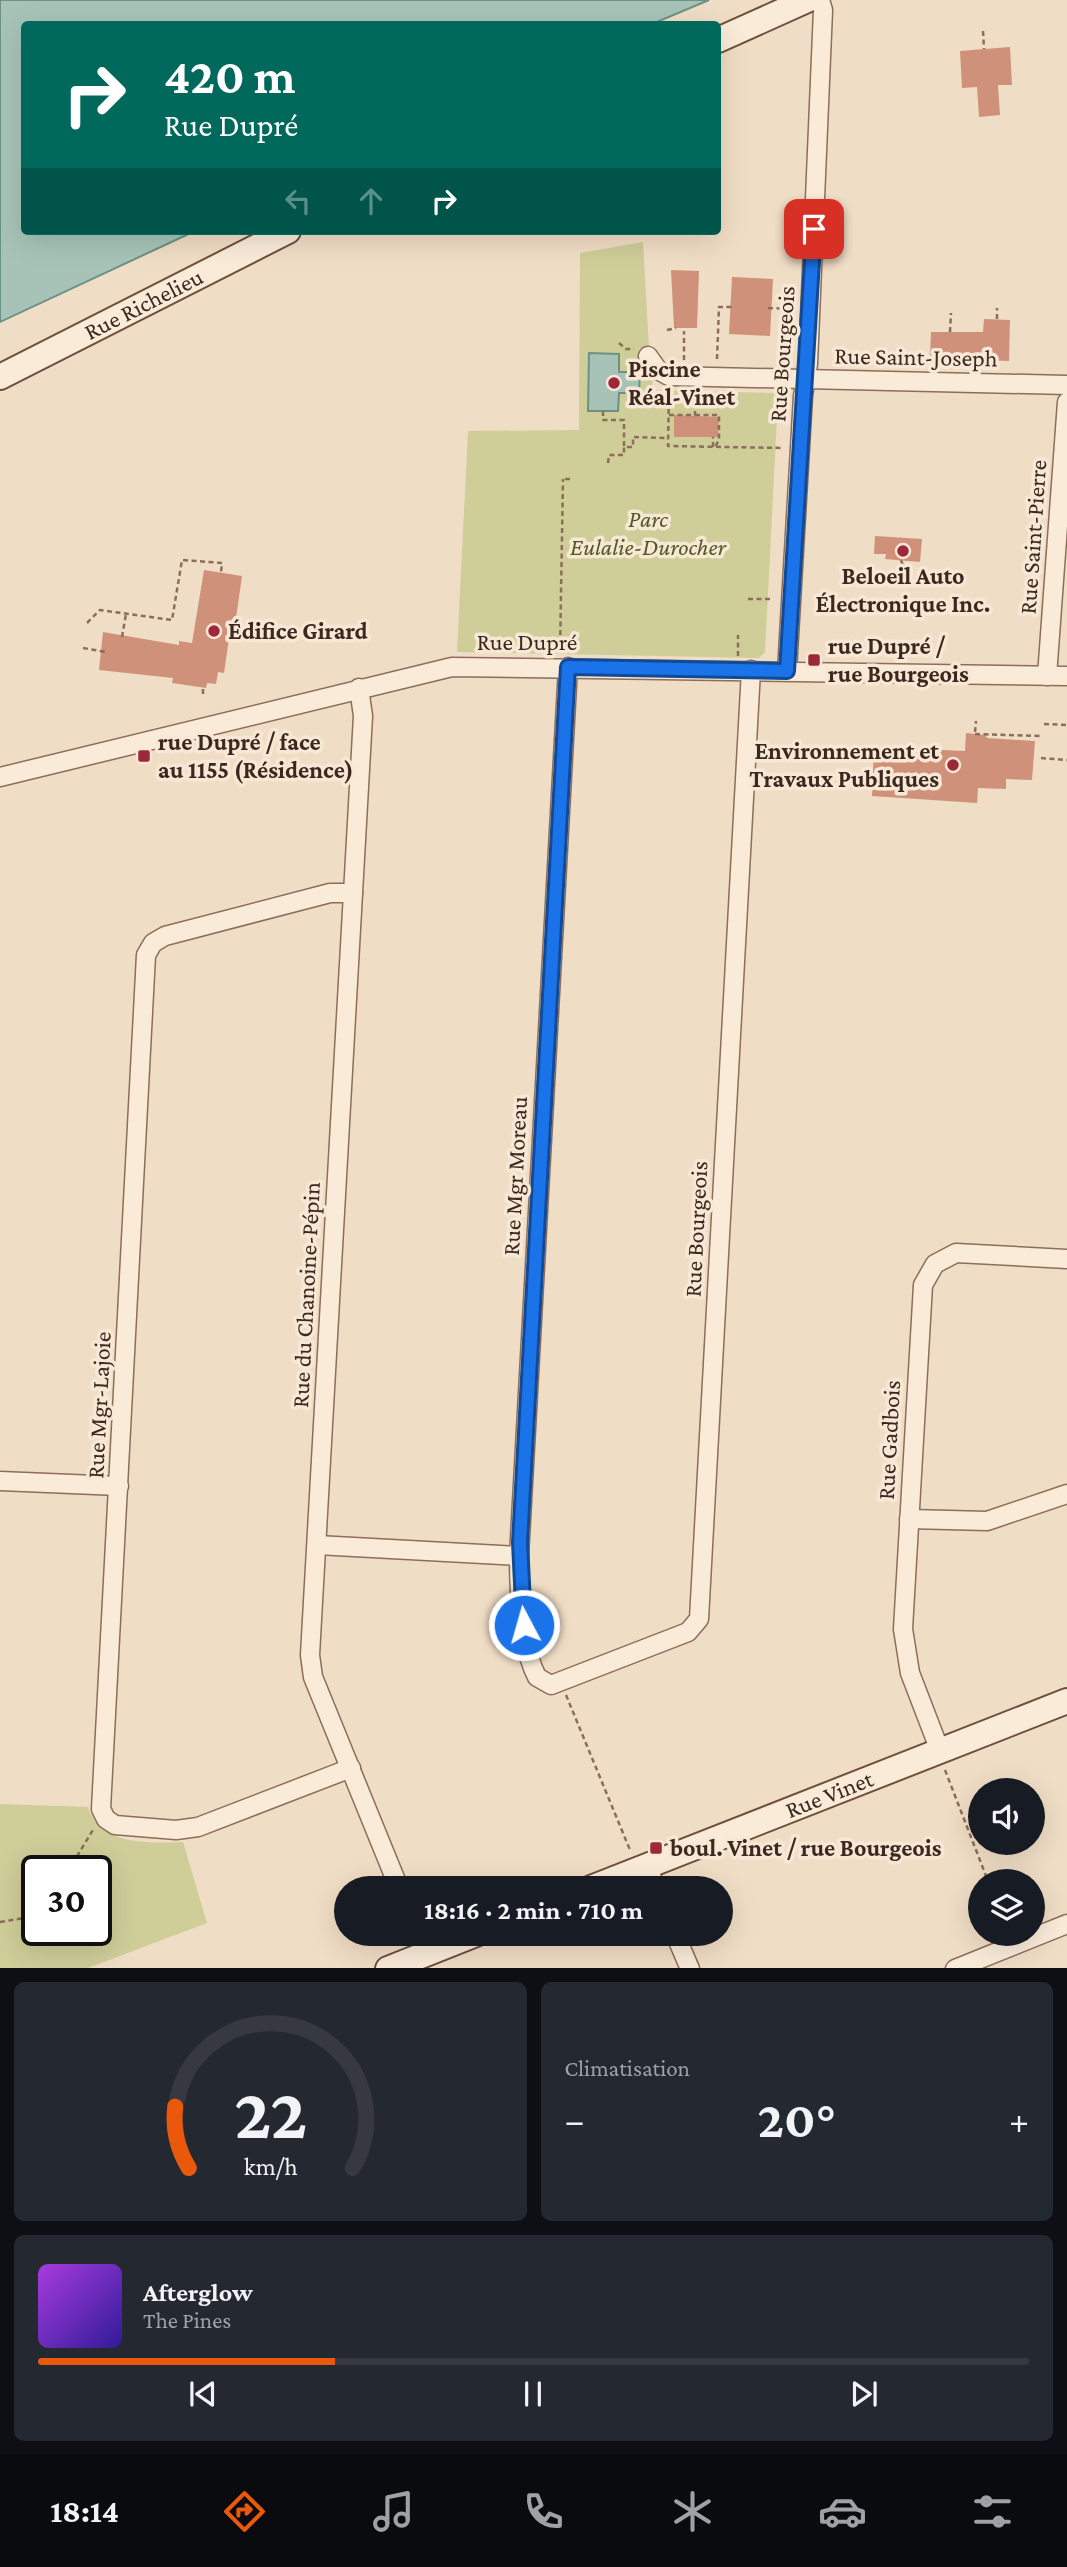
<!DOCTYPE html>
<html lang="fr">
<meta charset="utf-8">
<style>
:root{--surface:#171b24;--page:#242831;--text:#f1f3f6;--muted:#9ea1a6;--line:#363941;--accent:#ea580c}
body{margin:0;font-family:"Crimson Pro",serif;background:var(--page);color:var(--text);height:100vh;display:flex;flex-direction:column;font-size:26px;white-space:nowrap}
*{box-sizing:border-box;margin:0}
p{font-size:23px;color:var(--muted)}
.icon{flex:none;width:38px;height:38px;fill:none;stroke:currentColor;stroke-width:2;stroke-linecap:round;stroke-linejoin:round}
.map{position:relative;height:1968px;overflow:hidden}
.panel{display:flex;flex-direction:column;gap:14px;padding:14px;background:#0d0f14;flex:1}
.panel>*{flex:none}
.top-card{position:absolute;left:21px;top:21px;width:700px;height:214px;border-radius:7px;box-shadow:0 7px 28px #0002;background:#00695c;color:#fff;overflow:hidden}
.buttons{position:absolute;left:968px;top:1778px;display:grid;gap:14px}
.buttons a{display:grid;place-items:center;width:77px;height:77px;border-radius:50%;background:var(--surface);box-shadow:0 7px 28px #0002;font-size:35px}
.speed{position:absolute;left:21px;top:1855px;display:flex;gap:14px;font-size:35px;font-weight:700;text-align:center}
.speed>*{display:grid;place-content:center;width:91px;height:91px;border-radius:50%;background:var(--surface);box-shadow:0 7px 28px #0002;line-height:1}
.speed .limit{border:4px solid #111;border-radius:10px;background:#fff;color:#111}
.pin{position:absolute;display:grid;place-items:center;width:60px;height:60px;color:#fff;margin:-30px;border-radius:14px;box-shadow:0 4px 10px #0006}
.me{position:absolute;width:77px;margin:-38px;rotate:354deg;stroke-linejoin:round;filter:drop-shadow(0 0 5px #0008)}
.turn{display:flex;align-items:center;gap:24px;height:147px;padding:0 28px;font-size:32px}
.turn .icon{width:91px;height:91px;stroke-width:2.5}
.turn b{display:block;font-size:49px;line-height:60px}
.lanes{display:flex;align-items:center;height:66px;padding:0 28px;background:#0003;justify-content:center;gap:35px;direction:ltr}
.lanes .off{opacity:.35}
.big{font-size:52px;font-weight:700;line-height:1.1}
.panel .widget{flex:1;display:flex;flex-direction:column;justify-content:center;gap:10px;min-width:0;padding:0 24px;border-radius:10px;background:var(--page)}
.panel .dial{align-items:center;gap:0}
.dial svg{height:182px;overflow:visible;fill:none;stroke:var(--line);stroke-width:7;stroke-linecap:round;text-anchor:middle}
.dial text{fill:var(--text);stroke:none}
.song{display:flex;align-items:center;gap:21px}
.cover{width:84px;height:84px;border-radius:10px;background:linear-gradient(135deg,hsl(280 70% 55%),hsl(250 70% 35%))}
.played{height:7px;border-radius:4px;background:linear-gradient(90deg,var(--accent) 30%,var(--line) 30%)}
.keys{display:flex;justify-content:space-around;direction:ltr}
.heat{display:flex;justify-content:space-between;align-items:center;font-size:38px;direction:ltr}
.panel .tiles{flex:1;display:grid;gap:14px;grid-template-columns:1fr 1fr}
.widget:last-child{grid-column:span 2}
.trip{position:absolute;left:334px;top:1876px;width:399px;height:70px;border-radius:35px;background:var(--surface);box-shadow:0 7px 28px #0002;font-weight:700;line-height:70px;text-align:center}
.tabs{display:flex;height:112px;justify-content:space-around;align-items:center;background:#090b0e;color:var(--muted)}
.tabs .icon{width:49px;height:49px}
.tabs .selected{color:var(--accent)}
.tabs b{font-size:32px;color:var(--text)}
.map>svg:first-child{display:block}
</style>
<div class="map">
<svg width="1067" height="1969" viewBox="0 0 1067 1969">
<rect width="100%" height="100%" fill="#f0ddc5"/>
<g fill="#cfcd98" fill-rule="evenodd">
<polygon points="643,242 649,348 639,348 653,373 652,390 773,393 778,398 765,652 759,658 457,652 468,431 579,430 580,253"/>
<path d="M 0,1804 L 88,1807 C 100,1846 149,1843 183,1842 L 207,1923 L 88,1968 L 0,1968 ZM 37,1871 L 96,1871 L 96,1930 L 37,1930 Z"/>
</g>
<g fill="#a7c3b7" stroke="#6d9284" stroke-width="2">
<polygon points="0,0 709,0 652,24 24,24 24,231 195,231 0,322"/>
<polygon points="589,353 619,354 619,372 640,372 639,393 619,393 618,411 588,411"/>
</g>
<g fill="#cf917a">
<polygon points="1010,47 1012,85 998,85 1000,115 979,117 977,87 962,88 960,51"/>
<polygon points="671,270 699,271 697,328 674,328"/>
<polygon points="732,277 773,279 770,336 729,334"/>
<polygon points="984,319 1010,320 1009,361 930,358 931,332 983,332"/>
<polygon points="674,415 719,417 718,437 674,437"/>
<polygon points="875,536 922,539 920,562 885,559 886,554 874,554"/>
<polygon points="204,570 242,576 233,639 229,639 224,673 218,672 216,684 207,683 206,688 172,683 173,678 99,670 103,632 179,645 179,641 192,643"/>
<polygon points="966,733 985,735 987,738 1035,741 1032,780 1006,779 1006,789 978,788 977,803 872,796 874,747 965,751"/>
</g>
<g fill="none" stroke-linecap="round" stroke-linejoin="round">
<g stroke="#8c6e5a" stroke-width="21">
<g id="street">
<polyline points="648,356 658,370 669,376 1067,385"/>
<path d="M 568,667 L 519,1556 C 519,1590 521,1647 537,1677 L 551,1685 L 688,1632 L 699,1619 L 751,670"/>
<polyline points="787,671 803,396 808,364 823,10 820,0"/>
<polyline points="1047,676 1067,402"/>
<polyline points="359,688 363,716 310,1655 313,1677 399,1888"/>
<polyline points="0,777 452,667 1067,676"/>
<polyline points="0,1481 119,1486"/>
<polyline points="909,1519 987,1521 1067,1494"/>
<polyline points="317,1545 519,1556"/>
<polyline points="940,1751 910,1673 903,1629 923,1285 935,1264 956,1253 1067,1259"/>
<polyline points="351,1768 198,1827 176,1830 115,1825 106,1819 101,1809 146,955 153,943 165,936 330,893 353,893"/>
<polyline points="647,1866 656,1888"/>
<polyline points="418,1934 426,1953"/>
<polyline points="675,1934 690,1969"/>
<polyline points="955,1969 1067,1924"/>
</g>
</g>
<g stroke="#6e4f3d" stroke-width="28">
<g id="secondary">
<polyline points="718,40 807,0"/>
<path id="s1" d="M 0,377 L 288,231"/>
<path id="s2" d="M 591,1888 L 1067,1701"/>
<polyline points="388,1969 476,1934"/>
</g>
</g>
<g stroke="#8c6e5a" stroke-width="2.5" stroke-dasharray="5 3.5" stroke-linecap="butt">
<polyline points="983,31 984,49"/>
<polyline points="768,308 793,309"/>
<polyline points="997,319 997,308"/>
<polyline points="667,330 676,328"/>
<polyline points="950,332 951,313"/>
<polyline points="619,343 626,349 634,349"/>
<polyline points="717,359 719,307 734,307"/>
<polyline points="684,360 684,331"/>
<polyline points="669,392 668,446 783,448"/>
<polyline points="603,411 603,420 624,420 624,447"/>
<polyline points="669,415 695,415 695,411"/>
<polyline points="695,415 719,415 719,440 715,447"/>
<polyline points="771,417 780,418"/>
<polyline points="713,447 713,437"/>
<polyline points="608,463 609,455 624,455 624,447 633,447 633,437 668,438"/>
<polyline points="565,479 573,479"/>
<polyline points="901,560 904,569"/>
<polyline points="748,599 770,599"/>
<polyline points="87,623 100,610 172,620 182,560 222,563 221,572"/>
<polyline points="122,637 126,614"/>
<polyline points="83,648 106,652"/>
<polyline points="560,652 563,479"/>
<polyline points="738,656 738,635"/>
<polyline points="203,694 203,688"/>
<polyline points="1044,724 1067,725"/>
<polyline points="975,732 976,721"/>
<polyline points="975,734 1043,736"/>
<polyline points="1041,758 1067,760"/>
<polyline points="566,1695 630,1850"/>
<polyline points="945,1770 988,1881"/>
<polyline points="68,1871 93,1830"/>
<polyline points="0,1922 37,1916"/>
</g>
<use href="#street" stroke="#faebd9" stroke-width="18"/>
<use href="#secondary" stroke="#faebd9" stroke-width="24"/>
</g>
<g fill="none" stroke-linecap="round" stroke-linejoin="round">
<g stroke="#114b97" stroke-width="18">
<polyline id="route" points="524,1625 520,1542 568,667 787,671 814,229"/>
</g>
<use href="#route" stroke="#1a73e8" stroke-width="12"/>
</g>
<g fill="#9d2839" stroke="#f7e8d5" stroke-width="2.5">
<circle cx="614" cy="383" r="7"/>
<circle cx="903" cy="551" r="7"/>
<circle cx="214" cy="631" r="7"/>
<rect x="807" y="653" width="14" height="14" rx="3.5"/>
<rect x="137" y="749" width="14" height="14" rx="3.5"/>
<circle cx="953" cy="765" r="7"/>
<rect x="649" y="1841" width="14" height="14" rx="3.5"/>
</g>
<g text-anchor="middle" stroke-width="7" stroke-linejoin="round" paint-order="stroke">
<g font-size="24" fill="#3b281f" stroke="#f7e8d5">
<text dy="8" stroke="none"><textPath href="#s1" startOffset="161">Rue Richelieu</textPath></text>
<text transform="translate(782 354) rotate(-86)" y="8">Rue Bourgeois</text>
<text transform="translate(916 357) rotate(1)" y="8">Rue Saint-Joseph</text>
<text transform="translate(1033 537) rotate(-86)" y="8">Rue Saint-Pierre</text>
<text x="527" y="650">Rue Dupré</text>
<text transform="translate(515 1176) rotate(-87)" y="8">Rue Mgr Moreau</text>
<text transform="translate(696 1229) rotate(-87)" y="8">Rue Bourgeois</text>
<text transform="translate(306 1295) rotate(-87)" y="8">Rue du Chanoine-Pépin</text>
<text transform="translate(99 1405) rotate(-87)" y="8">Rue Mgr-Lajoie</text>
<text transform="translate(889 1440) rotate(-87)" y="8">Rue Gadbois</text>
<text dy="8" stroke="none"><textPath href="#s2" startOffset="256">Rue Vinet</textPath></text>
</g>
<g font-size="24" font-weight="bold" fill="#3b281f" stroke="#f7e8d5" text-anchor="start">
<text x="628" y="377">Piscine<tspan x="628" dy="28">Réal-Vinet</tspan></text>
<text x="903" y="584" text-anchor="middle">Beloeil Auto<tspan x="903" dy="28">Électronique Inc.</tspan></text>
<text x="228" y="639">Édifice Girard</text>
<text x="828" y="654">rue Dupré /<tspan x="828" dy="28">rue Bourgeois</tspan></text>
<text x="158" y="750">rue Dupré / face<tspan x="158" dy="28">au 1155 (Résidence)</tspan></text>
<text x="939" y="759" text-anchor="end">Environnement et<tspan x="939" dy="28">Travaux Publiques</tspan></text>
<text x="670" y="1856">boul. Vinet / rue Bourgeois</text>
</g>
<g font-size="24" font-style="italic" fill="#535825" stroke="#f7e8d5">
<text x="648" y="527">Parc<tspan x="648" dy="28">Eulalie-Durocher</tspan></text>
</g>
</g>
</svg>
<div class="buttons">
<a><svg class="icon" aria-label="sound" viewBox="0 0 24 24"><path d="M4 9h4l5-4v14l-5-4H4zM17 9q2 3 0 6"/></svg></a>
<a><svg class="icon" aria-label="layers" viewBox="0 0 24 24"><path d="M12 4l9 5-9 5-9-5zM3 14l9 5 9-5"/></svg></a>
</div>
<div class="speed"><div class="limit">30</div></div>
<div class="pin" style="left:814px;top:229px;background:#d93025"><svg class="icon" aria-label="arrive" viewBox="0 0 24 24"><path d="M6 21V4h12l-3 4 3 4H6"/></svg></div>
<svg class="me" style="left:524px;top:1625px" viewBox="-20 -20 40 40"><circle r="17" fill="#1a73e8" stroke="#fff" stroke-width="3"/><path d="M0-11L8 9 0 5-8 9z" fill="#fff"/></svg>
<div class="trip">18:16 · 2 min · 710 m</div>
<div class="top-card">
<div class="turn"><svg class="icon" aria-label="right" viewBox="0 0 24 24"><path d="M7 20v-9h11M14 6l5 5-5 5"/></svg><div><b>420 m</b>Rue Dupré</div></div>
<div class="lanes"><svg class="icon off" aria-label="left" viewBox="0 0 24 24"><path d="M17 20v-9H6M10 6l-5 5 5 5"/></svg><svg class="icon off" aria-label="ahead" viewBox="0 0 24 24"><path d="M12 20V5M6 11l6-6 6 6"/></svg><svg class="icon" aria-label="right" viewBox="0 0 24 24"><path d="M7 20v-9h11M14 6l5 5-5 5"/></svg></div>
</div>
</div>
<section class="panel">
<div class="tiles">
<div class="widget dial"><svg viewBox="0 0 100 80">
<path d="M14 69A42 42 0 1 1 86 69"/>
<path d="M14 69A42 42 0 0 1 8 42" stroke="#ea580c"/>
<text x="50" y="56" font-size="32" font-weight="700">22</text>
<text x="50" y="72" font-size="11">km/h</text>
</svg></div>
<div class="widget"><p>Climatisation</p>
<div class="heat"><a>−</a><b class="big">20°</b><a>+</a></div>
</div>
<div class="widget">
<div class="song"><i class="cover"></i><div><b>Afterglow</b><p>The Pines</p></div></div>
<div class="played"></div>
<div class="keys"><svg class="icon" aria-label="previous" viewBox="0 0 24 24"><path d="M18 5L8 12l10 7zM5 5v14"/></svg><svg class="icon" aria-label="pause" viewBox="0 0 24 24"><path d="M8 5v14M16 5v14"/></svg><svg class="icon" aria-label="next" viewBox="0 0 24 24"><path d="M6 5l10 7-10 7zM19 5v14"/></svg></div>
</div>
</div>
</section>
<nav class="tabs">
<b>18:14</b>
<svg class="icon selected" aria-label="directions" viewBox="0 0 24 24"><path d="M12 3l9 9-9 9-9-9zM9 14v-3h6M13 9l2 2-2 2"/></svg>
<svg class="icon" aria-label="music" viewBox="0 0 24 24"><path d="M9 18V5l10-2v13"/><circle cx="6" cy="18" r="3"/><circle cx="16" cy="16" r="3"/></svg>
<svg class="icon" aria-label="phone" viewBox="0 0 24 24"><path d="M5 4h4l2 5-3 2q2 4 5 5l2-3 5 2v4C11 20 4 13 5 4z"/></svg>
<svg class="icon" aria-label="climate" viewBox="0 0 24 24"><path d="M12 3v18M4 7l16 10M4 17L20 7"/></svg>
<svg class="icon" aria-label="car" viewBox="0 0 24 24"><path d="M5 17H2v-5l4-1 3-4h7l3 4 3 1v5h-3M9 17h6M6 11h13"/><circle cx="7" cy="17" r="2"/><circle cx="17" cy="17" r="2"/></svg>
<svg class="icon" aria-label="filters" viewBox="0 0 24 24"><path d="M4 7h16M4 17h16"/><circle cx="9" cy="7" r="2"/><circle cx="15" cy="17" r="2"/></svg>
</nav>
